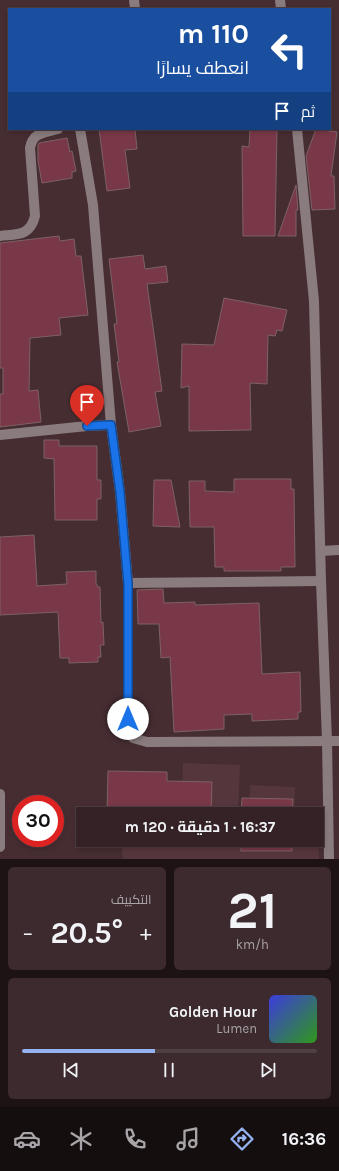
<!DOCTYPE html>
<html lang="ar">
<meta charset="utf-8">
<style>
:root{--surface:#342226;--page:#3c2a2e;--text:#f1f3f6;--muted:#a9a4a7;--line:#4e3f43;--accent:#95b2f1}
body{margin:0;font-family:Karla,Cairo,sans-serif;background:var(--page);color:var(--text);direction:rtl;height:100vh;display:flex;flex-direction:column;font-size:15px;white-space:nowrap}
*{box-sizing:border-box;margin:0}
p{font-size:13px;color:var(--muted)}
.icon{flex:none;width:22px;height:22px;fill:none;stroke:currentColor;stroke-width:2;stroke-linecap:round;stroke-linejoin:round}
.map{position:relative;height:859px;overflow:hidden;direction:ltr}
.details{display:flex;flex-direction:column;gap:8px;padding:8px;background:#1d1315;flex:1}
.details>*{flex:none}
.top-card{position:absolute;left:8px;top:8px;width:323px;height:122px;border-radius:0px;box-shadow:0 2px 6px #0003,0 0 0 1px var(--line);direction:rtl;background:#1a4fa0;color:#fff;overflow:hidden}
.speed{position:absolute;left:12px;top:795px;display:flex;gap:8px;font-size:20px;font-weight:700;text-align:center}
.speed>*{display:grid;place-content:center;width:52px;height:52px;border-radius:50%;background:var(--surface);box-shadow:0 2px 6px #0003,0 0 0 1px var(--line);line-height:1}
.speed .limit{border:6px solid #d22;background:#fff;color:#111}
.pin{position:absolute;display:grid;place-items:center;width:34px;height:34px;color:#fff;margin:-41px -17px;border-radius:50% 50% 50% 0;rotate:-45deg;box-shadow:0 0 4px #0007}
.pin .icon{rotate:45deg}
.me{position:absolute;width:44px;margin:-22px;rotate:0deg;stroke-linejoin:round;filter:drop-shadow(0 0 3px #0008)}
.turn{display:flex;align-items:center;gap:14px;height:84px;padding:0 16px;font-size:18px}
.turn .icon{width:52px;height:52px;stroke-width:2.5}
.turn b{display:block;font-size:28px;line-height:34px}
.then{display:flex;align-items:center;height:38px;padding:0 16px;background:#0003;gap:8px;font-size:15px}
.big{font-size:30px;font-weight:700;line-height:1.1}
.details .widget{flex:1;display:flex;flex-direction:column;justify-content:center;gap:6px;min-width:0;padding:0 14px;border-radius:6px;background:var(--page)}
.details .dial{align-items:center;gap:0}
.dial b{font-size:52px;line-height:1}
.song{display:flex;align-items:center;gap:12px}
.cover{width:48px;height:48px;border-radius:6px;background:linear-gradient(135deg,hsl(240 70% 55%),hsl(110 70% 35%))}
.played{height:4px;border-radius:2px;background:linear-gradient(90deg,var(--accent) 45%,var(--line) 45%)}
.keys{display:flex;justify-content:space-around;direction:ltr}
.heat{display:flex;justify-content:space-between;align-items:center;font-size:22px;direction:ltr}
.details .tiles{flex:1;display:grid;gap:8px;grid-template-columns:1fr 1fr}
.widget:last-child{grid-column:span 2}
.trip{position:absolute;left:76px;top:807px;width:248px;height:40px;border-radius:0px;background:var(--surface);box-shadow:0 2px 6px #0003,0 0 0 1px var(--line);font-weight:700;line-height:40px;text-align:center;direction:rtl}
.dock{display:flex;height:64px;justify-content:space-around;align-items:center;background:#150e0f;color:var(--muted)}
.dock .icon{width:28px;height:28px}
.dock .selected{color:var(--accent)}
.dock b{font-size:18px;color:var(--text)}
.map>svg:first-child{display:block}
</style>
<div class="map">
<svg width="339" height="859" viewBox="0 0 339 859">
<rect width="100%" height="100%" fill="#462d32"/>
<g fill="#56363d">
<polygon points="183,763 240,765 238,814 181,814"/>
<polygon points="250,785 295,787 294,814 249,814"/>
<polygon points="121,840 293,840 293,842 318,841 319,859 123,859"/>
</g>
<g fill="#793848" stroke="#7d6166">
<polygon points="99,129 135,129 137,149 125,150 130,188 107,191"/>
<polygon points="250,129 277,129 275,236 243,236 242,146 249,147"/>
<polygon points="316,129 337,132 331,176 334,176 335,209 312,210 306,156"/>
<polygon points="67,138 70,152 72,151 76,171 72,172 72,178 42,183 38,161 38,145 39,143"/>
<polygon points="296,185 298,210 296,210 296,236 278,236"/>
<polygon points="59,236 60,241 74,239 76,256 81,256 88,315 59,318 61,335 30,338 29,391 38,390 41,422 0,427 0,394 3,394 3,368 0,368 0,243"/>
<polygon points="143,255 145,269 166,266 168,282 147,284 162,391 155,392 161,426 129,432 117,362 119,362 114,324 117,324 109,259"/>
<polygon points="224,298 287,310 282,331 277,330 275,336 268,335 267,384 250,383 251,430 189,431 189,386 181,388 182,344 214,345"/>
<polygon points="44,440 59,440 59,446 97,446 97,480 101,480 101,499 97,499 97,520 55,520 54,459 44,458"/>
<polygon points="234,479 291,479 291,489 294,489 295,567 281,567 281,571 224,571 224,567 215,567 214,527 190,527 189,481 205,481 205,491 234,492"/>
<polygon points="154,480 171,480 180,527 153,526"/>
<polygon points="34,535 37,586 67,584 66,572 96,571 96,583 98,587 100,587 101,623 103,622 104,645 100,645 101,657 98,657 98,662 69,663 69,658 60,658 58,612 0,615 0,537"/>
<polygon points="163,589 164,603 195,602 195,605 259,603 262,674 300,672 301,712 298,712 298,719 252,721 252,714 224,715 224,729 174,732 170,657 161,658 159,624 138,624 137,590"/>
<polygon points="108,771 167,772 167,781 212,782 211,814 107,813"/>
<polygon points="242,798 293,799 292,814 241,814"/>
<rect x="241" y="840" width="51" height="11"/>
</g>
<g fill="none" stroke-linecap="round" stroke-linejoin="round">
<g stroke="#897b7e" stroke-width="10">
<polyline points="134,0 135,9"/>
<polyline points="280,0 281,9"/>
<polyline points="80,129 93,205 111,425"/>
<polyline points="297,129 314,301 321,581 327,741 329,859"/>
<path d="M 0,236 C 18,234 30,236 35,216 L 30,148 C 33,132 44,133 58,129"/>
<polyline points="0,435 87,426 111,425 120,492 128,583 128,719 130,730 133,738 147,742 339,741"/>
<polyline points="321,551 339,550"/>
<polyline points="128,583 321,581"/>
<polyline points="0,794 0,847"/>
</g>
</g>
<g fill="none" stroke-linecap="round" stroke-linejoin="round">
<g stroke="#114b97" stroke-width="10">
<polyline id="route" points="87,426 111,425 120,492 128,584 128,719"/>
</g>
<use href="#route" stroke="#1a73e8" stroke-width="7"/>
</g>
</svg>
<div class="speed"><div class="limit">30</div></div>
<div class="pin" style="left:87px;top:426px;background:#d93025"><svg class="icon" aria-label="arrive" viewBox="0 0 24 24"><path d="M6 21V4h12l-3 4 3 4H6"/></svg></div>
<svg class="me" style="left:128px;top:719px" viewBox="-20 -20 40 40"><circle r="19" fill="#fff"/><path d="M0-13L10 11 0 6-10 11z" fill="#1a73e8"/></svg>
<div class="trip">16:37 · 1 دقيقة · 120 m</div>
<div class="top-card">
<div class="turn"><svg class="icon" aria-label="left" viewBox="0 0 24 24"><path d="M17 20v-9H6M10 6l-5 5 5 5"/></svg><div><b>110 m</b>انعطف يسارًا</div></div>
<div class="then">ثم<svg class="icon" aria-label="arrive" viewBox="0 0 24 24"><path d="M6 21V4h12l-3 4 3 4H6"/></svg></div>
</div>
</div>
<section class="details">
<div class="tiles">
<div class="widget dial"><b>21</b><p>km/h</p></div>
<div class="widget"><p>التكييف</p>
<div class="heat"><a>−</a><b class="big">20.5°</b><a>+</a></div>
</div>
<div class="widget">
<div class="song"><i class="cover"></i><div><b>Golden Hour</b><p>Lumen</p></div></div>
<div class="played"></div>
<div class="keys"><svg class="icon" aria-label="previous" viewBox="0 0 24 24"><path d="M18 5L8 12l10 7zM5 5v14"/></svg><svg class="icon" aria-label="pause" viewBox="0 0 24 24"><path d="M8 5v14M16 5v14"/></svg><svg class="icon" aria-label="next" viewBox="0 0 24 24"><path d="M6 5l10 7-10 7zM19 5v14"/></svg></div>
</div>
</div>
</section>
<nav class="dock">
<b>16:36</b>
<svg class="icon selected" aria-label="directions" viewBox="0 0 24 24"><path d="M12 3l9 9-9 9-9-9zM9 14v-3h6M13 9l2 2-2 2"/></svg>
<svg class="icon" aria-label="music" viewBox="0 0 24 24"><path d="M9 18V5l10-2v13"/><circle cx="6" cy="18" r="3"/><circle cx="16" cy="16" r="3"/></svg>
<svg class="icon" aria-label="phone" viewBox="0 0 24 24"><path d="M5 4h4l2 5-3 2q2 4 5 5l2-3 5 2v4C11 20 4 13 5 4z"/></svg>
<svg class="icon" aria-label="climate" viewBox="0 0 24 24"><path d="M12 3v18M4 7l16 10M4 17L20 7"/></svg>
<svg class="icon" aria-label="car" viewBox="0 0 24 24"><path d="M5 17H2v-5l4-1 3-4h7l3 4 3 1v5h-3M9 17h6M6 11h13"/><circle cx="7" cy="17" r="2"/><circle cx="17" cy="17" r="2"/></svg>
</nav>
